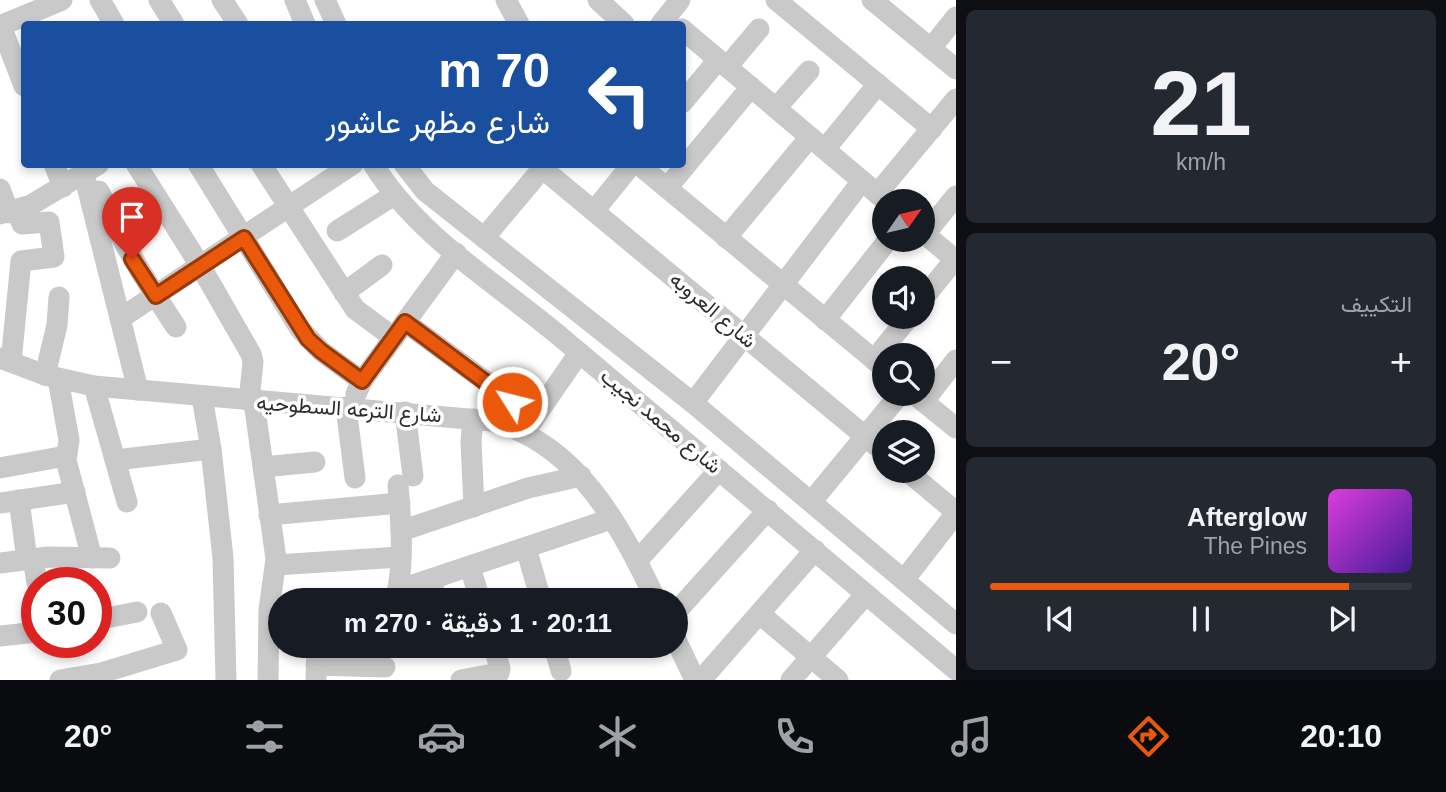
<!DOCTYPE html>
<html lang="ar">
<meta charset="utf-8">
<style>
:root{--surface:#171b24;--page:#242831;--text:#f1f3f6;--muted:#9ea1a6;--line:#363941;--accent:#ea580c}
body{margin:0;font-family:Arial,Vazirmatn,sans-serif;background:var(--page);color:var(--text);direction:rtl;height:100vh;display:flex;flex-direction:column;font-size:26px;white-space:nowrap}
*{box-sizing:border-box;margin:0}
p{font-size:23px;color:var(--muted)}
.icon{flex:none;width:38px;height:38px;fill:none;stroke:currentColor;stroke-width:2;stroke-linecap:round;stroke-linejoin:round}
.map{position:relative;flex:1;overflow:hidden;direction:ltr}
.panel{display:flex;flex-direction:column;gap:10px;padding:10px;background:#0d0f14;width:490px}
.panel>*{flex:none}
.guide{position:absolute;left:21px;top:21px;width:665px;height:147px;border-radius:7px;box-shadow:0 4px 10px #0003;direction:rtl;background:#1a4fa0;color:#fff;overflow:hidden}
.needle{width:46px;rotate:56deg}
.fabs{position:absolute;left:872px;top:189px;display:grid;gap:14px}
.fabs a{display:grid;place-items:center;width:63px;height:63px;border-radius:50%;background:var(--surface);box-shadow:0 4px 10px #0003;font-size:35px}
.speed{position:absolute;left:21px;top:567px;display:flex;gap:14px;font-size:35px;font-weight:700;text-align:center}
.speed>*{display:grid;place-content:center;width:91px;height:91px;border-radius:50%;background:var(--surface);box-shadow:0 4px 10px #0003;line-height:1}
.speed .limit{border:10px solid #d22;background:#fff;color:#111}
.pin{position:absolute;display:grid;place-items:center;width:60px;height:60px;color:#fff;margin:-72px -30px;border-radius:50% 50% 50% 0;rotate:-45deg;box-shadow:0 0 7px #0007}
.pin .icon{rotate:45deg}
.me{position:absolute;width:77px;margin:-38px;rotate:306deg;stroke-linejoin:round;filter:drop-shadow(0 0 5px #0008)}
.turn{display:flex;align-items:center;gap:24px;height:147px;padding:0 21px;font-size:32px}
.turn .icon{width:91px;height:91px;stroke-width:2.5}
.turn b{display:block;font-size:49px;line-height:60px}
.big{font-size:52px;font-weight:600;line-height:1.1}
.panel .card{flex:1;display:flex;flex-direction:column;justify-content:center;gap:10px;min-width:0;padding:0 24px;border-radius:10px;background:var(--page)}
.panel .dial{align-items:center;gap:0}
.dial b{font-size:91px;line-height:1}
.song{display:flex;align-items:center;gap:21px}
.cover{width:84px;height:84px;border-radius:10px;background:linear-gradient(135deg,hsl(300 70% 55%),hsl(260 70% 35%))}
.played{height:7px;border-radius:4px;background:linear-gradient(90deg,var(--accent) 85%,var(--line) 85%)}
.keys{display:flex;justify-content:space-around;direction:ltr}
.heat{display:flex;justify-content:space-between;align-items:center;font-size:38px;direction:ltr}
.trip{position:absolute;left:268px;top:588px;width:420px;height:70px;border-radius:35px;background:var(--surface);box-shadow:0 4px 10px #0003;font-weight:600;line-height:70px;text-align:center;direction:rtl}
.dock{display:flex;height:112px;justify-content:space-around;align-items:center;background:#090b0e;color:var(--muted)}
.dock .icon{width:49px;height:49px}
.dock .current{color:var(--accent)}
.dock b{font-size:32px;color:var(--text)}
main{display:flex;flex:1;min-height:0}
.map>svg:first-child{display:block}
</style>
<main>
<section class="panel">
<div class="card dial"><b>21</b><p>km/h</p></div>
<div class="card"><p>التكييف</p>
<div class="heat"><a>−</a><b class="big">20°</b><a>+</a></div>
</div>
<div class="card">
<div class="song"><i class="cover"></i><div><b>Afterglow</b><p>The Pines</p></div></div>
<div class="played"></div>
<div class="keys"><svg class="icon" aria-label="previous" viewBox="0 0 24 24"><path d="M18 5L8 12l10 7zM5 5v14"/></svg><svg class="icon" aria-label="pause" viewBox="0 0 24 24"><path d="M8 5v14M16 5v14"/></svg><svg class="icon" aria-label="next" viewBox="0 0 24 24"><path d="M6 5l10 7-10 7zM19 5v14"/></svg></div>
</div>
</section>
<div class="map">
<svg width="956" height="680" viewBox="0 0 956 680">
<rect width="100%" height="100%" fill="#fff"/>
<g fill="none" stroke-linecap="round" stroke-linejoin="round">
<g stroke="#c9c9c9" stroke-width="21">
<polyline points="100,0 114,24"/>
<polyline points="159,0 174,24"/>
<polyline points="222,0 238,24"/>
<polyline points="295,0 305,24"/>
<polyline points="325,0 336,24"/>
<polyline points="506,0 519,24"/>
<polyline points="598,0 624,24"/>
<polyline points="776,0 932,129"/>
<polyline points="872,0 956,69"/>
<polyline points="661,24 680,0"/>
<polyline points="0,26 62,0"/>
<polyline points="1,26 24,86"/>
<polyline points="682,29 886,201"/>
<polyline points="931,48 956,17"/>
<polyline points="727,67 759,29"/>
<polyline points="682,103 718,60"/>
<polyline points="776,108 809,71"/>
<polyline points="825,149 878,84"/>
<polyline points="54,164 63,187"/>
<polyline points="136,164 201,267 251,354 253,362 249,401"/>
<polyline points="198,164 300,329 321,351 362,381"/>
<polyline points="261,164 355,309 394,338"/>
<path d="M 373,164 C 419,238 498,284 563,339 C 694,449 825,560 956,670"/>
<polyline points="404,164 425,191 693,403 956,624"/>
<polyline points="638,164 884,368"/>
<polyline points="543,169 884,452"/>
<polyline points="84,174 138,390"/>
<polyline points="667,188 751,87"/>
<polyline points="0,189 9,213"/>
<path d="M 99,191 C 120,240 147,283 176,327"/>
<polyline points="877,194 956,99"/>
<polyline points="594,211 632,164"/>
<polyline points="0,214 31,205 99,164"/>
<polyline points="337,231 394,195"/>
<polyline points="922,232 956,260"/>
<polyline points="925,234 956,196"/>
<polyline points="484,238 546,164"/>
<polyline points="726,238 810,137"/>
<polyline points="344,293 382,265"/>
<polyline points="922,300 955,259"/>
<polyline points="121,318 353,164"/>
<polyline points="825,320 888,240"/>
<polyline points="405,322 534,417"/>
<path d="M 0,358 L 45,375 L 94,386 L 491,421 C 577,443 620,525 656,600"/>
<polyline points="874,360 909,317"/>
<polyline points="11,362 21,261 54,257 49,222 22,224 18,210"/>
<polyline points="45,375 57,325 59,297"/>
<polyline points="58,379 69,440 66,460 92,558"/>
<polyline points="94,386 127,502"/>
<polyline points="356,394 362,381 456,253"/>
<polyline points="914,394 956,428"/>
<polyline points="202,397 211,449 223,558 226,680"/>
<polyline points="924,401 956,360"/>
<polyline points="254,402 276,559 269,610 268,680"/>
<polyline points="693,403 862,181"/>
<polyline points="346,407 355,478"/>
<polyline points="405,412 413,476"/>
<polyline points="473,419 471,441 474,507"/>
<polyline points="528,427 579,353"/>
<polyline points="115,460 211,449"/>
<polyline points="263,467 315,462"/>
<polyline points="0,468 66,456"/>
<polyline points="907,471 956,512"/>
<polyline points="19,500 27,560"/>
<polyline points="812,501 900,394"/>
<polyline points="0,503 75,492"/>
<polyline points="269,515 400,503"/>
<polyline points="401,531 528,488 581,476"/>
<polyline points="526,548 541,600"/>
<polyline points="33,559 37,583"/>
<polyline points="637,561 719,470"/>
<polyline points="0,563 48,557 110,558"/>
<polyline points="276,565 400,557"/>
<polyline points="470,567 480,600"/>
<polyline points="432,579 435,600"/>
<polyline points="904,580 956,513"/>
<polyline points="398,590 611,519"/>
<path d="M 395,600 C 405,567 401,520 398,485"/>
<polyline points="676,612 768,510"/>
<polyline points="760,614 838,680"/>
<polyline points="96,620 137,612"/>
<polyline points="0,636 37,632"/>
<polyline points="676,640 695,680"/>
<polyline points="554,646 561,671"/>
<polyline points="316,665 385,667"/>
<polyline points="60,680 101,673 177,650 161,613"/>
<polyline points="316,680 317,646"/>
<polyline points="461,680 499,673 500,669 494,646"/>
<polyline points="701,680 815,550"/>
<polyline points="791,680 866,594"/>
</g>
</g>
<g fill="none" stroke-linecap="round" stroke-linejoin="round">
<g stroke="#983908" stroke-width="18">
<polyline id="route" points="132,259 156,296 244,238 308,339 321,351 362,381 405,322 512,402"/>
</g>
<use href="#route" stroke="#ea580c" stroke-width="12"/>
</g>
<g text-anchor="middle" stroke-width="7" stroke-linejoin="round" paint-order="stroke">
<g font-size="21" fill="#2c2c2c" stroke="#fff">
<text transform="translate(713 310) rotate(40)" y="7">شارع العروبه</text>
<text transform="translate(349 409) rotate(4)" y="7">شارع الترعه السطوحيه</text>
<text transform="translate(661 421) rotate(40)" y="7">شارع محمد نجيب</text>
</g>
</g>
</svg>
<div class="fabs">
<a><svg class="needle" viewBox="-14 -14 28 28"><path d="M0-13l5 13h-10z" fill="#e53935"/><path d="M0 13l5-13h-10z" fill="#9ea1a6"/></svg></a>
<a><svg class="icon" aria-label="sound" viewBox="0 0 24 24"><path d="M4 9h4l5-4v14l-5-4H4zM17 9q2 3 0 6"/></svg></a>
<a><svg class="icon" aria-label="search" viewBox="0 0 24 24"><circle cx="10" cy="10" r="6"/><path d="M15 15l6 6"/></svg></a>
<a><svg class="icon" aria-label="layers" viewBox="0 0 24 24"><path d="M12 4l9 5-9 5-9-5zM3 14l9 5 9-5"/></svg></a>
</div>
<div class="speed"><div class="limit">30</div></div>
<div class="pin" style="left:132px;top:259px;background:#d93025"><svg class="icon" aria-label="arrive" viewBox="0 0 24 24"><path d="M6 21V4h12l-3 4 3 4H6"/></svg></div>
<svg class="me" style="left:512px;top:402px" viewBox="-20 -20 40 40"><circle r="17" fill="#ea580c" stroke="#fff" stroke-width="3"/><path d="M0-11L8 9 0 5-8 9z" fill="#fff"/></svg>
<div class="trip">20:11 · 1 دقيقة · 270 m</div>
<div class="guide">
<div class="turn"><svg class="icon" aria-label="left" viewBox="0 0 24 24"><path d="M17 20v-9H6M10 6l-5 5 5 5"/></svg><div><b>70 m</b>شارع مظهر عاشور</div></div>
</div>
</div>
</main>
<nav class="dock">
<b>20:10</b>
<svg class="icon current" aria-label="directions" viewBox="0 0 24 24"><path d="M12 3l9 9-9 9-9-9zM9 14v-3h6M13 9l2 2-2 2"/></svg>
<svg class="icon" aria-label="music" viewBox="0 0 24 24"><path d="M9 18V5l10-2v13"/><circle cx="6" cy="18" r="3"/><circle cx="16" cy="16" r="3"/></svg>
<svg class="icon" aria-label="phone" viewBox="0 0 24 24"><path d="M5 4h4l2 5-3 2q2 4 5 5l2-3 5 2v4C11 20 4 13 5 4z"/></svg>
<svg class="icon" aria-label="climate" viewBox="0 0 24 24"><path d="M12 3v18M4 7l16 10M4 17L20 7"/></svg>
<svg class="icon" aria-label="car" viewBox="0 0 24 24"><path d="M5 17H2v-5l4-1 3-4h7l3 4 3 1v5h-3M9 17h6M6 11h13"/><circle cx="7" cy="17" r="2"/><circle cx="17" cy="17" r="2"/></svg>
<svg class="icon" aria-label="filters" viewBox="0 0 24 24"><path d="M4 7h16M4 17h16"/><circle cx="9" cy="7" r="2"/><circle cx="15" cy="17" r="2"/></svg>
<b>20°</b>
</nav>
